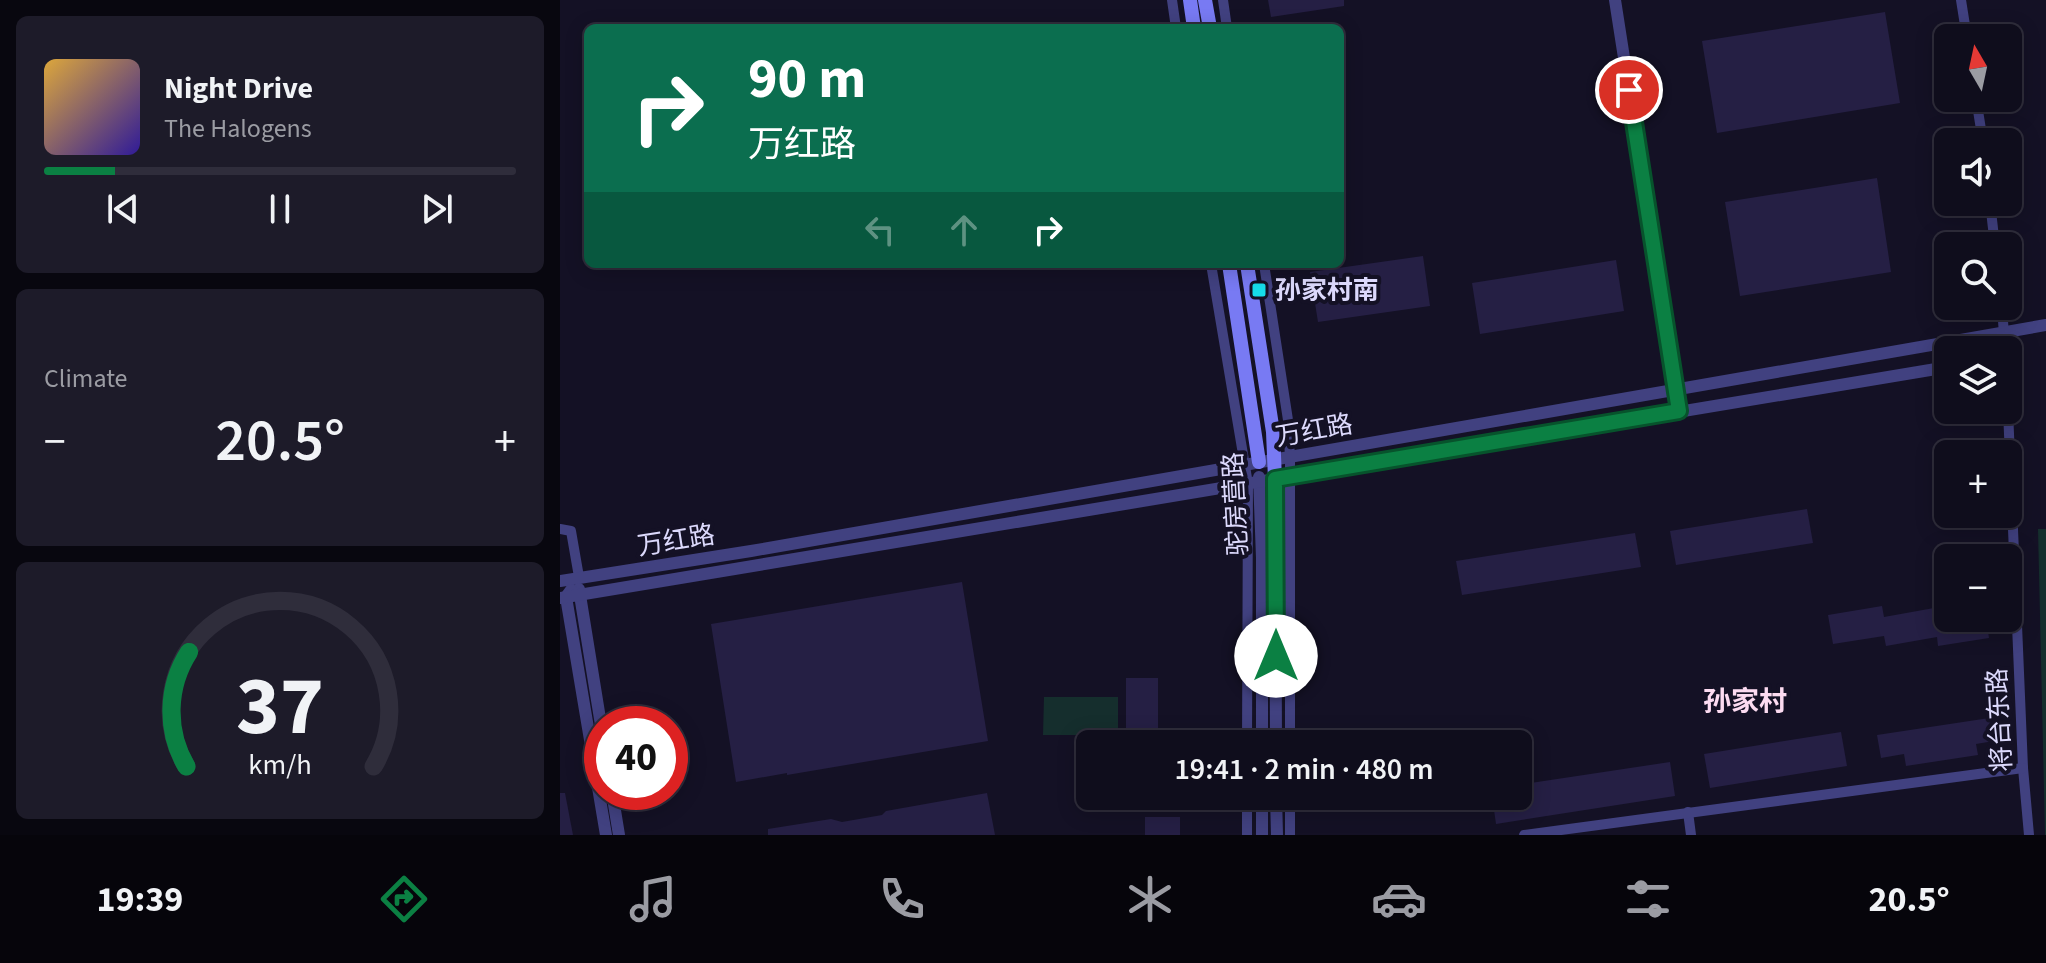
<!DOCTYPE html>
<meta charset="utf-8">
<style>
:root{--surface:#0f0d1c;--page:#1d1b29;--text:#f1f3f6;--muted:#9b9ca3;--line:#2f2d3b;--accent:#0b8043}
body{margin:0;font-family:"Source Sans 3","Noto Sans SC",sans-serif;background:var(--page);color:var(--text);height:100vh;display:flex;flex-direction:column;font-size:30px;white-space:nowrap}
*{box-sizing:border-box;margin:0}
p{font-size:26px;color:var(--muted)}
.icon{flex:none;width:44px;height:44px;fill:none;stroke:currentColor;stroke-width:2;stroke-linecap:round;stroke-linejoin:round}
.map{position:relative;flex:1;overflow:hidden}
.drawer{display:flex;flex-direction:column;gap:16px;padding:16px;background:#08070f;width:560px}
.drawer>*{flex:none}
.guide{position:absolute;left:24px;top:24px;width:760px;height:244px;border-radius:12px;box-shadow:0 4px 20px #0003,0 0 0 2px var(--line);background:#0b6e4f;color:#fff;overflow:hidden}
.needle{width:52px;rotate:351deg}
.controls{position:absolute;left:1374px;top:24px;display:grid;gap:16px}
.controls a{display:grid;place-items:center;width:88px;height:88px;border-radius:12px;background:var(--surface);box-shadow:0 4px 20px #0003,0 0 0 2px var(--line);font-size:40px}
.speed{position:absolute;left:24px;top:706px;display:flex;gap:16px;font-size:40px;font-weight:700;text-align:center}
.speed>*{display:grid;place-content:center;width:104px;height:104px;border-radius:50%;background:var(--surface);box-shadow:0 4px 20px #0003,0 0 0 2px var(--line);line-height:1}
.speed .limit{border:12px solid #d22;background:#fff;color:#111}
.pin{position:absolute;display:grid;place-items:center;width:68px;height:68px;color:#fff;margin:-34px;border:4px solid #fff;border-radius:50%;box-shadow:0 2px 8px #0007}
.me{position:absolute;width:88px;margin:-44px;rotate:0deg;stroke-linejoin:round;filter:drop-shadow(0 0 6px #0008)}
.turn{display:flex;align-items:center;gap:28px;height:168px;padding:0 32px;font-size:36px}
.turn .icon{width:104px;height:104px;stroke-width:2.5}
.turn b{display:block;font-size:56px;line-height:68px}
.lanes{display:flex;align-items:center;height:76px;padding:0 32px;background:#0003;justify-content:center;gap:40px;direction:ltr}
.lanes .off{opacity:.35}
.big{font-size:60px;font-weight:600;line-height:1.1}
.drawer .widget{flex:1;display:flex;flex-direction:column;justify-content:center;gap:12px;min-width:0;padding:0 28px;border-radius:12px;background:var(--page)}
.drawer .dial{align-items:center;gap:0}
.dial svg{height:208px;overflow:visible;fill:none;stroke:var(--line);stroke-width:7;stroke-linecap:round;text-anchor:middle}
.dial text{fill:var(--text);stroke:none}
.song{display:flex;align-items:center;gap:24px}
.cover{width:96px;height:96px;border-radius:12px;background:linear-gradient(135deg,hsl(40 70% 55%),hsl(250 70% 35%))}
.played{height:8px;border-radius:4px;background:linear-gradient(90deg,var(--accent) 15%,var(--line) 15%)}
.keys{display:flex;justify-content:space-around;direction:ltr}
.heat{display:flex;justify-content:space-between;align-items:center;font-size:44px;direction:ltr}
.trip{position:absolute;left:516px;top:730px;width:456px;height:80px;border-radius:12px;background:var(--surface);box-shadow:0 4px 20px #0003,0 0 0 2px var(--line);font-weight:600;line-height:80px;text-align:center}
.dock{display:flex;height:128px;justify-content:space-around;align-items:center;background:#06050b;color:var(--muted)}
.dock .icon{width:56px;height:56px}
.dock .selected{color:var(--accent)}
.dock b{font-size:36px;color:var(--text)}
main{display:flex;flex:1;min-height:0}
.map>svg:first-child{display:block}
</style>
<main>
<section class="drawer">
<div class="widget">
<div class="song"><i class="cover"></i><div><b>Night Drive</b><p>The Halogens</p></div></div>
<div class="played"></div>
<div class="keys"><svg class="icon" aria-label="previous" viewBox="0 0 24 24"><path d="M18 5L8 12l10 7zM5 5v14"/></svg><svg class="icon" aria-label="pause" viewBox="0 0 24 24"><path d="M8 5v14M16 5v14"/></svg><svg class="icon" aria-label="next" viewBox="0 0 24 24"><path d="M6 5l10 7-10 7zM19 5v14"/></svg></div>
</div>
<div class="widget"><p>Climate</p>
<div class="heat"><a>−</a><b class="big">20.5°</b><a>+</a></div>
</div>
<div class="widget dial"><svg viewBox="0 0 100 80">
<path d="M14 69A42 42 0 1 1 86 69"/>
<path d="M14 69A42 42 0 0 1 15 25" stroke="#0b8043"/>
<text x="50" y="56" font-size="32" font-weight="700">37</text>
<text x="50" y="72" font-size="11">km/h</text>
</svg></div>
</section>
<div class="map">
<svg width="1486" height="835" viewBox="0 0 1486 835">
<rect width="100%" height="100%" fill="#141125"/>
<g fill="#152e2d">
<polygon points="1478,529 1486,529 1486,835 1485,835"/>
<polygon points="484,697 558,697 558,735 483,735"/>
</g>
<g fill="#251f44">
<polygon points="708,0 784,0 784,6 711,17"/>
<polygon points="1325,12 1340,103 1157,133 1142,41"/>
<polygon points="1317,178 1331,272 1180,296 1165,202"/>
<polygon points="863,256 870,306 758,322 750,272"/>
<polygon points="1056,260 1064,311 920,334 912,283"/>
<polygon points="1247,509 1253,543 1116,565 1110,531"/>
<polygon points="1075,533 1081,567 902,595 896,561"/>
<polygon points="402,582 428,741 227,775 227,773 176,782 151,624"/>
<polygon points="1322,606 1324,617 1374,608 1376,620 1426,618 1429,638 1378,646 1377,637 1326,646 1324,636 1273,644 1268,615"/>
<rect x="566" y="678" width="32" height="66"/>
<polygon points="1436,717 1440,740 1416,744 1418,755 1346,766 1344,754 1321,758 1317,735"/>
<polygon points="1281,732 1287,766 1150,788 1144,754"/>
<polygon points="1110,762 1115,796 936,824 932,796 958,796 958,785"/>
<polygon points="0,793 5,793 13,835 0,835"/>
<polygon points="427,793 435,835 208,835 208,829 271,819 282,822 322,815 326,811"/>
<rect x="585" y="817" width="35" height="18"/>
</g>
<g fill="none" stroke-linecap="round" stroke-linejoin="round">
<g stroke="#414180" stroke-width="10">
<polyline points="612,0 616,28"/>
<polyline points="663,0 667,28"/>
<polyline points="1401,0 1407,38"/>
<polyline points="1416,98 1423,142"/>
<polyline points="1430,202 1435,246"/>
<polyline points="651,264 688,484 687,744"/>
<polyline points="704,264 728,420 730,457 730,744"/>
<polyline points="1442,306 1445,350"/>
<polyline points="1448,410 1463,768 1469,835"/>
<polyline points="0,529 11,531 19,577"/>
<polyline points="1128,812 1131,835"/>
<polyline points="687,835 687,796"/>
<polyline points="730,835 730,796"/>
<polyline points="964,835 1463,768"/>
</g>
<g stroke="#414180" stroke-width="12">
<polyline points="1055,0 1119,411"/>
<polyline points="1429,350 1445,332"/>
<polyline points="699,477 702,558 702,744"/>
<polyline points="715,479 716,744"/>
<polyline points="0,581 191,551 1486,325"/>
<polyline points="19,589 42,731"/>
<polyline points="11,590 6,597 46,835"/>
<polyline points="0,598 1388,367"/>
<polyline points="52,792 59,835"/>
<polyline points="702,796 702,835"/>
<polyline points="716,796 717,835"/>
</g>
<g stroke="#787af3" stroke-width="14">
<polyline points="630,0 634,28"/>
<polyline points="645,0 650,28"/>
<polyline points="669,264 699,462"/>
<polyline points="687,264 713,432 715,479"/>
</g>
</g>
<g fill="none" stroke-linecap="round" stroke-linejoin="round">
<g stroke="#07532c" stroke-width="20">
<polyline id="route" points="716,656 715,479 1119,411 1069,90"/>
</g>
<use href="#route" stroke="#0b8043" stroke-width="14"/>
</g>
<rect fill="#16dcea" stroke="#141125" stroke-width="3" x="691" y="282" width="16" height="16" rx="4"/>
<g text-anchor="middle" stroke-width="8" stroke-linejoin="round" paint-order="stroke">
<g font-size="26" font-weight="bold" fill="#dcd9fc" stroke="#141125" text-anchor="start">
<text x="715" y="299">孙家村南</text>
</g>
<g font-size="26" fill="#dcd9fc" stroke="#141125">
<text transform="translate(754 430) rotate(-10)" y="9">万红路</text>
<text transform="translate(675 504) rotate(-93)" y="9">驼房营路</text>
<text transform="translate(116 540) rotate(-9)" y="9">万红路</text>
<text transform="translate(1439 720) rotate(-93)" y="9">将台东路</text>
</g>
<g font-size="28" font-weight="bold" fill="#fcdbf1" stroke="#141125">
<text x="1185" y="711">孙家村</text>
</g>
</g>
</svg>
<div class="controls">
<a><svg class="needle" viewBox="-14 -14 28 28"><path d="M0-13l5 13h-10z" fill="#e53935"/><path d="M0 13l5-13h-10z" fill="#9b9ca3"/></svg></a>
<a><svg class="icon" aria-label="sound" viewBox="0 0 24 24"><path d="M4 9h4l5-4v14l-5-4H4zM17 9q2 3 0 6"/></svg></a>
<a><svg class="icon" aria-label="search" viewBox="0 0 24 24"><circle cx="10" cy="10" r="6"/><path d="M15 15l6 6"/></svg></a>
<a><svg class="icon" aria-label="layers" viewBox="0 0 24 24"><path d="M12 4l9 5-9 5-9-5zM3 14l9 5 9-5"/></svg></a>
<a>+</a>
<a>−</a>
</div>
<div class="speed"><div class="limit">40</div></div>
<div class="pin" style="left:1069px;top:90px;background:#d93025"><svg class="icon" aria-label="arrive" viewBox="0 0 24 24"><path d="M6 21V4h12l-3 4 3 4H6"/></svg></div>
<svg class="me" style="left:716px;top:656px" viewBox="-20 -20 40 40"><circle r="19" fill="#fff"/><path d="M0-13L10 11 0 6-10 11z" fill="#0b8043"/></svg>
<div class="trip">19:41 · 2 min · 480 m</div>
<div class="guide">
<div class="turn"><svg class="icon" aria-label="right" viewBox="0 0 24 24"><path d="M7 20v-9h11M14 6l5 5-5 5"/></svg><div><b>90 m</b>万红路</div></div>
<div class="lanes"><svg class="icon off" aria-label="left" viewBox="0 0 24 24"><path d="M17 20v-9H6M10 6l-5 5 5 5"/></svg><svg class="icon off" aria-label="ahead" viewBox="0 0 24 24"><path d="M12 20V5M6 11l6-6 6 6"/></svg><svg class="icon" aria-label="right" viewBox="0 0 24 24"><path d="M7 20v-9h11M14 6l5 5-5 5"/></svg></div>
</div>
</div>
</main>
<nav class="dock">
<b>19:39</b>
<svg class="icon selected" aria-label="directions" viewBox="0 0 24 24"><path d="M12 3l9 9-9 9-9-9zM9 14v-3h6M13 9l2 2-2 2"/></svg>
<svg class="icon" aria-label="music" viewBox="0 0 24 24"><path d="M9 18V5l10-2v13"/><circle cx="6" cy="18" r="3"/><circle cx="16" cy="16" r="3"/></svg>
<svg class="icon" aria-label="phone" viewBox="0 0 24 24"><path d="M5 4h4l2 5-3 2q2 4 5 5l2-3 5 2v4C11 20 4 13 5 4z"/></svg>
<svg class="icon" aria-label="climate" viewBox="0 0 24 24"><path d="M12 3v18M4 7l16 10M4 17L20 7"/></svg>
<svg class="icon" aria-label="car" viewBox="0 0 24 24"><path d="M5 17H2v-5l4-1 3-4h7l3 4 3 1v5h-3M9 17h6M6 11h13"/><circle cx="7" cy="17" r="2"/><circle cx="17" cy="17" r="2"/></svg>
<svg class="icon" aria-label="filters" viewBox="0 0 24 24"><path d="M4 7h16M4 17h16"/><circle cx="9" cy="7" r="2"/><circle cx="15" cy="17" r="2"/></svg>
<b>20.5°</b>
</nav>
